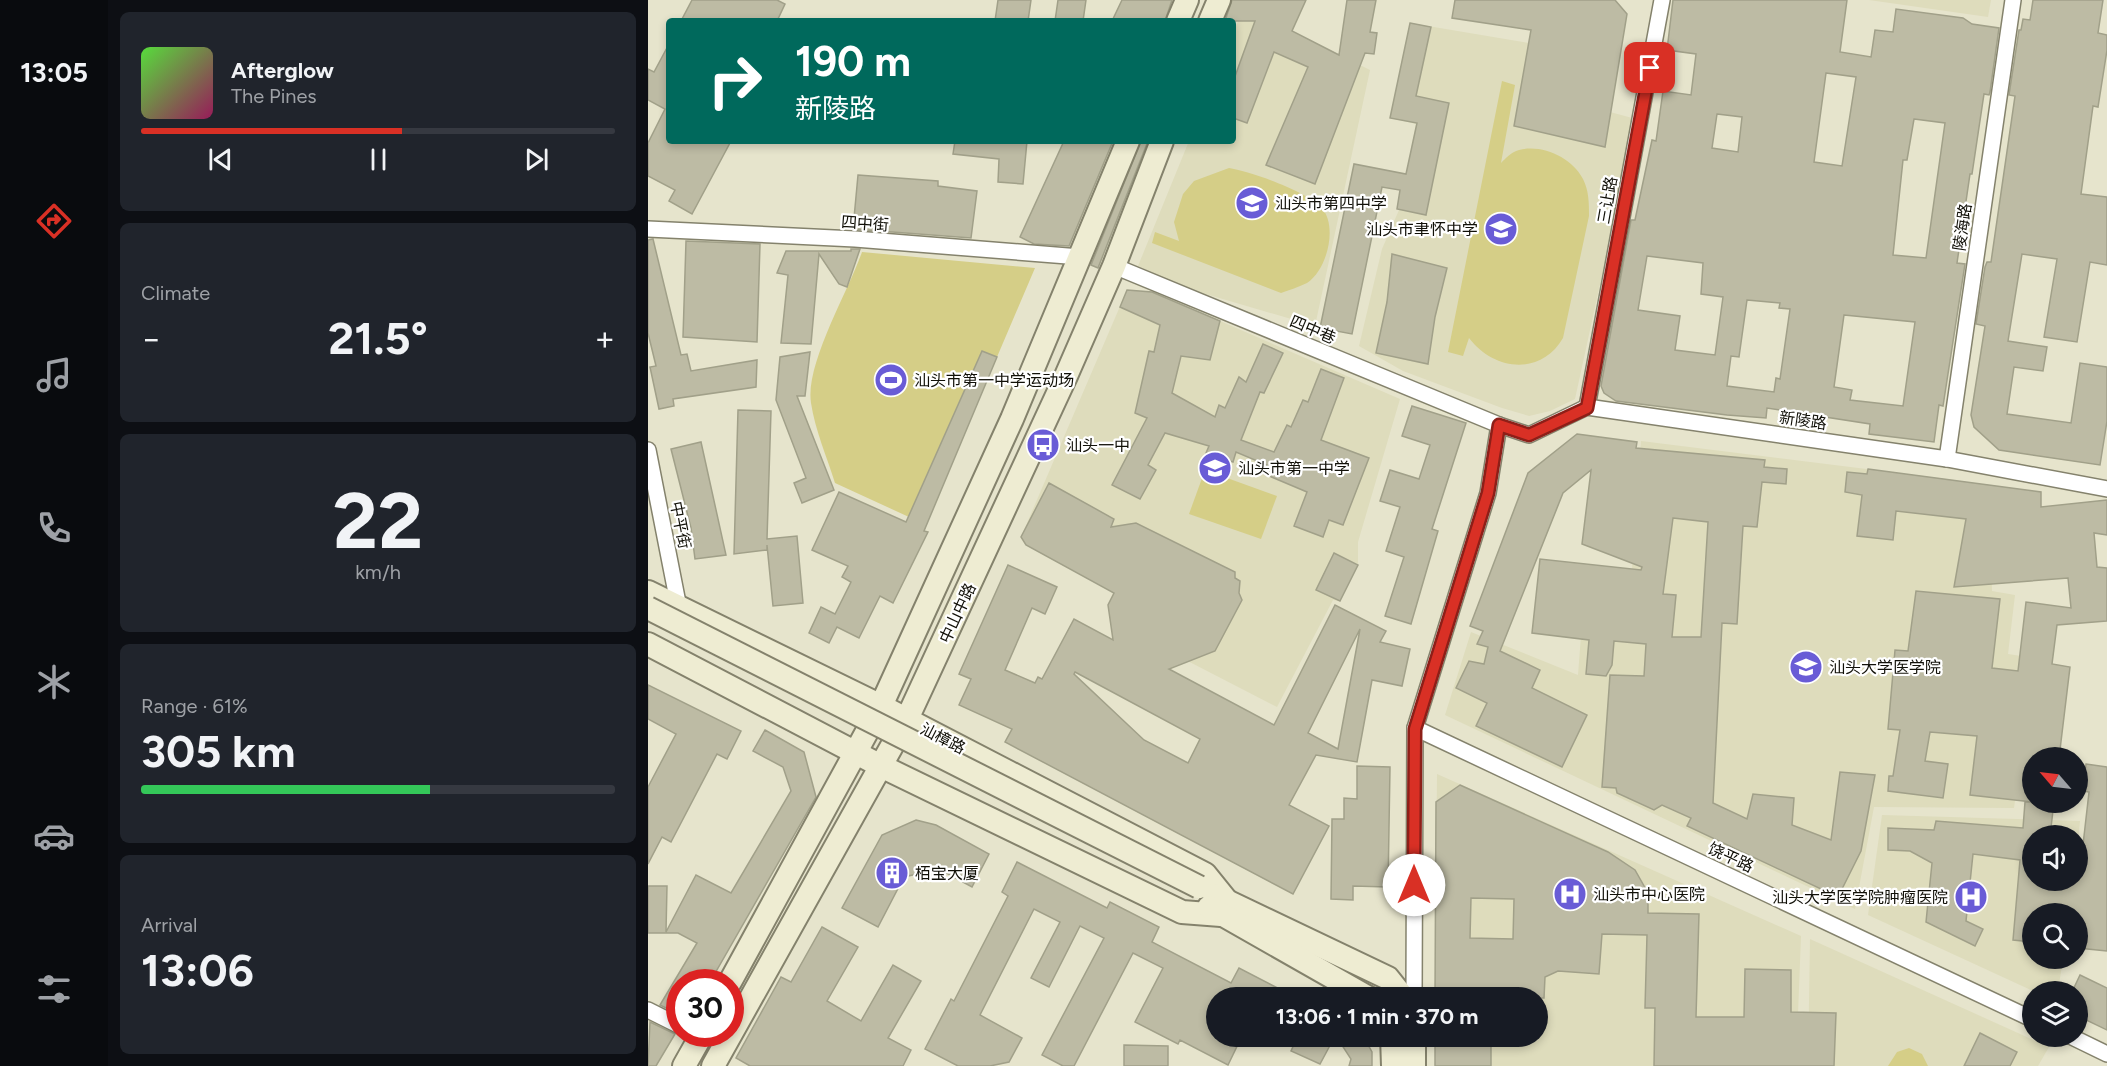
<!DOCTYPE html>
<meta charset="utf-8">
<style>
:root{--surface:#171b24;--page:#20242c;--text:#f1f3f6;--muted:#9ea1a6;--line:#363941;--accent:#d93025}
body{margin:0;font-family:Figtree,"Noto Sans SC",sans-serif;background:var(--page);color:var(--text);height:100vh;display:flex;flex-direction:column;font-size:22px;white-space:nowrap}
*{box-sizing:border-box;margin:0}
p{font-size:20px;color:var(--muted)}
.icon{flex:none;width:33px;height:33px;fill:none;stroke:currentColor;stroke-width:2;stroke-linecap:round;stroke-linejoin:round}
.map{position:relative;flex:1;overflow:hidden}
.drawer{display:flex;flex-direction:column;gap:12px;padding:12px;background:#0d0f14;width:540px}
.drawer>*{flex:none}
.banner{position:absolute;left:18px;top:18px;width:570px;height:126px;border-radius:6px;box-shadow:0 3px 9px #0003;background:#00695c;color:#fff;overflow:hidden}
.needle{width:39px;rotate:298deg}
.buttons{position:absolute;left:1374px;top:747px;display:grid;gap:12px}
.buttons a{display:grid;place-items:center;width:66px;height:66px;border-radius:50%;background:var(--surface);box-shadow:0 3px 9px #0003;font-size:30px}
.speed{position:absolute;left:18px;top:969px;display:flex;gap:12px;font-size:30px;font-weight:700;text-align:center}
.speed>*{display:grid;place-content:center;width:78px;height:78px;border-radius:50%;background:var(--surface);box-shadow:0 3px 9px #0003;line-height:1}
.speed .limit{border:9px solid #d22;background:#fff;color:#111}
.pin{position:absolute;display:grid;place-items:center;width:51px;height:51px;color:#fff;margin:-26px;border-radius:12px;box-shadow:0 3px 9px #0006}
.me{position:absolute;width:66px;margin:-33px;rotate:0deg;stroke-linejoin:round;filter:drop-shadow(0 0 4px #0008)}
.turn{display:flex;align-items:center;gap:21px;height:126px;padding:0 30px;font-size:27px}
.turn .icon{width:78px;height:78px;stroke-width:2.5}
.turn b{display:block;font-size:42px;line-height:51px}
.big{font-size:45px;font-weight:700;line-height:1.1}
.drawer .widget{flex:1;display:flex;flex-direction:column;justify-content:center;gap:9px;min-width:0;padding:0 21px;border-radius:9px;background:var(--page)}
.drawer .dial{align-items:center;gap:0}
.dial b{font-size:78px;line-height:1}
.song{display:flex;align-items:center;gap:18px}
.cover{width:72px;height:72px;border-radius:9px;background:linear-gradient(135deg,hsl(110 70% 55%),hsl(330 70% 35%))}
.played{height:6px;border-radius:3px;background:linear-gradient(90deg,var(--accent) 55%,var(--line) 55%)}
.keys{display:flex;justify-content:space-around;direction:ltr}
.heat{display:flex;justify-content:space-between;align-items:center;font-size:33px;direction:ltr}
.charge{height:9px;border-radius:4px;background:linear-gradient(90deg,#34c759 61%,var(--line) 0)}
.trip{position:absolute;left:558px;top:987px;width:342px;height:60px;border-radius:30px;background:var(--surface);box-shadow:0 3px 9px #0003;font-weight:700;line-height:60px;text-align:center}
main{display:flex;flex:1;min-height:0}
.tabs{display:flex;flex-direction:column;width:108px;justify-content:space-around;align-items:center;background:#090b0e;color:var(--muted)}
.tabs .icon{width:42px;height:42px}
.tabs .on{color:var(--accent)}
.tabs b{font-size:27px;color:var(--text)}
.map>svg:first-child{display:block}
</style>
<main>
<nav class="tabs">
<b>13:05</b>
<svg class="icon on" aria-label="directions" viewBox="0 0 24 24"><path d="M12 3l9 9-9 9-9-9zM9 14v-3h6M13 9l2 2-2 2"/></svg>
<svg class="icon" aria-label="music" viewBox="0 0 24 24"><path d="M9 18V5l10-2v13"/><circle cx="6" cy="18" r="3"/><circle cx="16" cy="16" r="3"/></svg>
<svg class="icon" aria-label="phone" viewBox="0 0 24 24"><path d="M5 4h4l2 5-3 2q2 4 5 5l2-3 5 2v4C11 20 4 13 5 4z"/></svg>
<svg class="icon" aria-label="climate" viewBox="0 0 24 24"><path d="M12 3v18M4 7l16 10M4 17L20 7"/></svg>
<svg class="icon" aria-label="car" viewBox="0 0 24 24"><path d="M5 17H2v-5l4-1 3-4h7l3 4 3 1v5h-3M9 17h6M6 11h13"/><circle cx="7" cy="17" r="2"/><circle cx="17" cy="17" r="2"/></svg>
<svg class="icon" aria-label="filters" viewBox="0 0 24 24"><path d="M4 7h16M4 17h16"/><circle cx="9" cy="7" r="2"/><circle cx="15" cy="17" r="2"/></svg>
</nav>
<section class="drawer">
<div class="widget">
<div class="song"><i class="cover"></i><div><b>Afterglow</b><p>The Pines</p></div></div>
<div class="played"></div>
<div class="keys"><svg class="icon" aria-label="previous" viewBox="0 0 24 24"><path d="M18 5L8 12l10 7zM5 5v14"/></svg><svg class="icon" aria-label="pause" viewBox="0 0 24 24"><path d="M8 5v14M16 5v14"/></svg><svg class="icon" aria-label="next" viewBox="0 0 24 24"><path d="M6 5l10 7-10 7zM19 5v14"/></svg></div>
</div>
<div class="widget"><p>Climate</p>
<div class="heat"><a>−</a><b class="big">21.5°</b><a>+</a></div>
</div>
<div class="widget dial"><b>22</b><p>km/h</p></div>
<div class="widget"><p>Range · 61%</p><b class="big">305 km</b><div class="charge"></div></div>
<div class="widget"><p>Arrival</p><b class="big">13:06</b></div>
</section>
<div class="map">
<svg width="1459" height="1066" viewBox="0 0 1459 1066">
<rect width="100%" height="100%" fill="#e6e4cc"/>
<g fill="#dedcbc">
<polygon points="1221,0 1343,0 1340,17"/>
<polygon points="596,7 722,70 667,326 534,287 490,266 541,141 585,141 585,33"/>
<polygon points="762,23 881,43 962,112 988,119 927,399 902,411 881,416 854,408 755,371 711,346 734,249 751,210 768,124 742,118"/>
<polygon points="479,290 505,292 752,399 710,542 710,565 692,601 685,600 629,707 468,624 466,593 378,545 373,537"/>
<polygon points="993,441 1307,480 1304,516 1342,523 1344,591 1367,595 1360,654 1386,658 1366,808 1226,807 1207,909 797,715 823,632 930,675 935,610 981,612"/>
<polygon points="789,774 1153,936 1148,1066 787,1066 787,1037 890,1036 890,998 787,997"/>
<polygon points="1234,815 1432,821 1430,843 1430,836 1384,836 1384,958 1415,959 1410,991 1385,991 1220,915"/>
<polygon points="1162,939 1401,1047 1390,1066 1160,1066"/>
</g>
<g fill="#d5ce87">
<path d="M 854,81 L 867,85 L 853,163 C 858,158 863,152 871,150 C 895,144 924,158 935,179 C 941,191 941,203 941,216 L 915,338 C 893,376 846,371 821,338 L 815,356 L 800,352 Z"/>
<path d="M 581,168 C 602,171 660,192 674,208 C 690,227 679,270 659,283 C 651,287 641,290 633,293 L 504,243 L 507,232 L 531,241 L 526,222 L 535,194 L 546,181 Z"/>
<path d="M 214,252 L 387,268 L 349,357 L 334,351 L 261,517 L 187,483 C 179,457 167,430 163,403 C 157,364 200,292 214,252 Z"/>
<polygon points="557,470 629,496 613,539 541,514"/>
<polygon points="1261,1048 1274,1054 1280,1066 1240,1066 1249,1052"/>
</g>
<g fill="#bdbba4" stroke="#a1a089" stroke-width="1.5" fill-rule="evenodd">
<polygon points="44,0 129,0 137,4 129,21 33,21"/>
<polygon points="350,0 383,0 380,21 347,21"/>
<polygon points="410,0 438,0 435,21 407,21"/>
<polygon points="474,0 524,0 517,21 464,21"/>
<polygon points="584,0 658,0 644,31 691,55 699,0 728,0 722,32 729,33 726,54 717,53 667,184 618,165 660,67 626,52 599,123 585,118 585,82 607,21 577,21"/>
<polygon points="807,0 967,0 979,14 957,147 866,126 883,30 804,18"/>
<path d="M 1025,0 L 1199,0 L 1192,52 L 1223,57 L 1227,30 L 1245,32 L 1248,9 L 1315,18 L 1324,24 L 1351,28 L 1342,92 L 1341,95 L 1336,94 L 1324,174 L 1322,174 L 1309,263 L 1317,264 L 1295,406 L 1291,405 L 1286,442 L 1221,434 L 1222,424 L 1119,408 L 1118,418 L 1079,415 L 968,401 L 956,393 L 953,386 L 983,220 L 987,220 L 1004,140 L 1008,141 L 1015,91 L 1043,95 L 1048,54 L 1019,50 ZM 1178,73 L 1208,77 L 1194,166 L 1166,162 ZM 1069,114 L 1094,117 L 1090,152 L 1064,148 ZM 1266,119 L 1297,123 L 1278,258 L 1245,255 L 1255,160 L 1259,160 ZM 999,256 L 1055,263 L 1053,294 L 1075,297 L 1067,355 L 1027,350 L 1032,316 L 990,310 ZM 1099,300 L 1132,303 L 1131,308 L 1142,309 L 1132,379 L 1128,378 L 1126,392 L 1079,386 L 1083,356 L 1091,357 ZM 1196,315 L 1267,322 L 1255,406 L 1202,400 L 1204,390 L 1186,387 Z"/>
<polygon points="1385,0 1455,0 1450,33 1459,35 1459,50 1450,107 1445,106 1433,194 1459,197 1459,265 1442,262 1429,342 1396,337 1409,259 1374,254 1360,341 1399,347 1395,371 1366,367 1359,414 1423,423 1432,363 1459,367 1459,421 1452,465 1351,450 1326,427 1323,415 1337,326 1328,324 1337,267 1339,262 1343,262 1367,96 1361,95 1371,30 1373,30 1375,19 1382,20"/>
<polygon points="762,23 783,27 768,96 801,103 778,215 749,209 752,190 734,187 704,334 672,328 706,164 758,174 769,123 742,118"/>
<polygon points="21,44 21,141 83,141 44,214 21,201 27,190 0,176 0,143 17,109 0,100 0,69 6,72"/>
<polygon points="307,141 379,141 375,184 350,182 351,159 305,154"/>
<polygon points="416,141 465,141 421,246 386,244 372,237"/>
<polygon points="493,141 500,141 450,268 443,265"/>
<polygon points="210,175 290,181 290,186 329,191 323,238 205,229"/>
<polygon points="5,239 33,355 39,354 43,371 109,360 108,387 25,399 26,406 11,409 2,367 8,366 0,333 0,240"/>
<polygon points="38,241 112,244 109,342 35,337"/>
<polygon points="203,249 212,249 199,287 191,284 171,254 163,344 133,343 140,275 129,273 138,251 203,251"/>
<polygon points="744,254 799,268 787,317 780,364 728,353 739,302"/>
<polygon points="479,290 504,292 572,321 562,360 533,356 524,393 567,417 571,405 577,408 591,377 598,382 615,344 635,353 616,393 612,392 593,440 626,452 639,425 643,427 655,400 660,402 673,369 696,378 673,440 721,458 695,525 681,520 675,537 646,526 659,492 614,473 619,465 588,452 585,462 558,453 561,446 517,433 500,465 508,470 492,499 464,485 499,418 487,413 501,351 506,352 512,325 472,307"/>
<polygon points="334,351 349,357 276,531 280,532 245,603 232,596 211,638 189,627 181,643 161,633 173,607 187,614 203,582 194,577 200,566 164,550 191,492 258,522"/>
<polygon points="162,352 157,396 149,396 186,490 154,503 146,483 158,478 128,400 132,357"/>
<polygon points="764,406 818,423 784,529 790,531 763,624 737,616 756,557 738,551 752,507 732,501 742,470 771,479 782,445 754,436"/>
<polygon points="90,410 123,411 119,539 149,536 155,603 125,606 119,545 119,550 86,554"/>
<path d="M 929,434 L 989,442 L 988,448 L 1117,460 L 1116,467 L 1139,469 L 1138,484 L 1114,482 L 1109,527 L 1095,526 L 1089,624 L 1074,623 L 1065,803 L 1099,819 L 1105,794 L 1146,798 L 1144,825 L 1183,840 L 1192,772 L 1227,775 L 1213,851 L 1190,897 L 1039,826 L 1043,818 L 1014,805 L 1006,810 L 969,793 L 968,788 L 954,787 L 962,675 L 996,676 L 998,644 L 966,641 L 964,665 L 958,676 L 938,674 L 941,640 L 884,633 L 892,559 L 993,570 L 994,567 L 934,544 L 943,470 L 915,493 L 852,651 L 892,670 L 884,688 L 939,715 L 914,767 L 828,726 L 839,703 L 808,688 L 821,661 L 836,664 L 840,647 L 829,644 L 835,631 L 822,626 L 880,473 ZM 1025,518 L 1060,522 L 1053,637 L 1024,637 L 1028,595 L 1015,594 Z"/>
<polygon points="53,442 78,555 47,559 43,528 23,449"/>
<polygon points="1220,469 1393,492 1393,507 1459,500 1459,535 1446,533 1449,567 1459,568 1459,621 1409,625 1404,664 1422,667 1411,758 1384,758 1384,802 1322,795 1329,736 1282,732 1277,761 1300,764 1295,798 1240,791 1241,776 1245,776 1252,730 1240,729 1247,650 1260,651 1268,591 1352,599 1344,668 1370,671 1378,602 1423,608 1420,578 1306,587 1318,519 1248,511 1245,540 1209,536 1214,495 1197,492 1199,472 1219,474"/>
<path d="M 401,483 L 466,519 L 463,527 L 488,523 L 587,572 L 587,578 L 592,581 L 591,593 L 594,600 L 567,651 L 521,669 L 626,725 L 687,605 L 738,631 L 732,642 L 762,649 L 754,686 L 724,680 L 709,762 L 668,755 L 641,805 L 681,826 L 645,894 L 357,742 L 364,729 L 311,705 L 323,679 L 311,674 L 360,565 L 409,587 L 397,614 L 384,608 L 357,670 L 387,683 L 390,677 L 394,679 L 426,619 L 465,640 L 460,605 L 466,593 L 378,545 L 373,537 ZM 712,629 L 690,749 L 660,733 ZM 427,672 L 552,739 L 540,763 L 496,740 L 426,674 Z"/>
<polygon points="686,553 710,565 692,601 668,590"/>
<polygon points="0,685 93,731 79,759 69,754 23,842 14,837 0,864 0,787 28,734 0,719"/>
<polygon points="117,730 156,752 168,797 62,982 32,982 32,1015 12,1005 49,943 30,933 0,933 0,886 19,886 18,932 48,875 83,893 143,791 135,767 105,751"/>
<polygon points="1438,764 1459,767 1459,951 1430,948 1430,914 1384,914 1384,942 1365,940 1372,860 1325,854 1318,921 1335,929 1327,946 1278,922 1284,863 1262,851 1240,850 1240,828 1286,830 1288,821 1375,828 1377,802 1406,802 1402,836 1384,836 1384,880 1431,880 1441,792 1435,791"/>
<polygon points="709,766 742,767 740,887 705,886 705,900 683,899 684,819 696,819 696,798 709,799"/>
<path d="M 812,785 L 960,852 L 987,870 L 1000,893 L 1000,913 L 1051,914 L 1048,1017 L 1096,1017 L 1097,969 L 1143,970 L 1143,1012 L 1188,1013 L 1186,1066 L 1006,1066 L 1007,1008 L 997,1008 L 999,935 L 954,934 L 951,974 L 910,971 L 897,977 L 896,998 L 787,998 L 788,802 ZM 823,898 L 866,899 L 865,939 L 822,938 Z"/>
<polygon points="268,820 288,825 341,854 324,887 291,869 256,877 230,927 194,908 234,835"/>
<polygon points="369,862 459,908 462,902 511,927 504,942 583,983 591,968 649,998 568,998 568,1036 594,1036 580,1065 532,1040 530,1044 487,1022 515,968 485,953 426,1066 415,1066 394,1055 456,938 432,926 401,987 383,978 412,922 386,909 332,1015 374,1038 361,1062 342,1066 310,1066 277,1049 303,999 306,1001 360,896 354,892"/>
<polygon points="174,927 210,947 179,1001 213,1021 245,965 273,981 240,1038 263,1050 255,1066 102,1066 88,1058 133,977 143,982"/>
<polygon points="1432,975 1459,988 1459,1030 1430,1016 1430,992 1424,992"/>
<polygon points="2,1022 27,1034 8,1066 0,1066"/>
<polygon points="1332,1033 1369,1052 1362,1066 1316,1066"/>
<polygon points="650,1036 687,1036 672,1064 643,1051"/>
<polygon points="688,1036 715,1036 724,1052 724,1066 701,1066 703,1059"/>
<rect x="787" y="1036" width="56" height="30"/>
<polygon points="476,1045 520,1046 520,1066 476,1066"/>
</g>
<g fill="none" stroke-linecap="round" stroke-linejoin="round">
<g stroke="#84826c" stroke-width="18">
<g id="street">
<polyline points="0,229 207,239 432,257"/>
<polyline points="466,266 851,425 881,435 939,407 1299,459 1459,489"/>
<polyline points="939,407 1014,0"/>
<polyline points="0,450 31,608"/>
<polyline points="1299,459 1365,0"/>
<polyline points="767,728 1384,1019"/>
<polyline points="766,998 767,728 840,493 851,425"/>
<polyline points="0,1010 32,1026"/>
<polyline points="1422,1036 1459,1054"/>
</g>
</g>
<g stroke="#84826c" stroke-width="26">
<g id="secondary">
<polyline points="530,21 539,0"/>
<polyline points="562,21 571,0"/>
<polyline points="0,592 233,706 557,874 578,900"/>
<polyline points="0,644 233,766 534,912 573,915"/>
<polyline points="566,895 740,978 756,998"/>
<polyline points="561,907 721,998"/>
<polyline points="82,982 233,706 364,419 480,141"/>
<polyline points="744,1036 745,1066"/>
<polyline points="766,1036 766,1066"/>
<polyline points="36,1066 54,1034"/>
<polyline points="65,1066 259,719 418,376 466,266 514,141"/>
</g>
</g>
<use href="#street" stroke="#fff" stroke-width="15"/>
<use href="#secondary" stroke="#eeecd2" stroke-width="22"/>
<g stroke="#84826c" stroke-width="26" stroke-linecap="butt">
<polyline id="secondary-bridge" points="0,608 551,887"/>
</g>
<use href="#secondary-bridge" stroke="#eeecd2" stroke-width="22"/>
</g>
<g fill="none" stroke-linecap="round" stroke-linejoin="round">
<g stroke="#8d1f18" stroke-width="15">
<polyline id="route" points="766,885 767,729 840,493 851,425 881,435 939,408 1002,68"/>
</g>
<use href="#route" stroke="#d93025" stroke-width="10"/>
</g>
<defs>
<g id="school-disc" transform="scale(1.725)"><circle r="9.5" fill="#695cd6" stroke="#fff"/><path d="M0-5L7-2L0 1L-7-2ZM-4 1L0 2.5L4 1V4Q0 6-4 4Z" fill="#fff"/></g>
<g id="stadium-disc" transform="scale(1.725)"><circle r="9.5" fill="#695cd6" stroke="#fff"/><path d="M0-5a6.5 5 0 1 0 0 10a6.5 5 0 1 0 0-10ZM-3.5-1.8h7v3.6h-7Z" fill="#fff"/></g>
<g id="bus-disc" transform="scale(1.725)"><circle r="9.5" fill="#695cd6" stroke="#fff"/><path d="M-5-6H5V4H4V6H2V4H-2V6H-4V4H-5ZM-3.5-4V0h7V-4ZM-3.5 1.2v1.5H-2V1.2ZM2 1.2v1.5H3.5V1.2Z" fill="#fff"/></g>
<g id="university-disc" transform="scale(1.725)"><circle r="9.5" fill="#695cd6" stroke="#fff"/><path d="M0-5L7-2L0 1L-7-2ZM-4 1L0 2.5L4 1V4Q0 6-4 4Z" fill="#fff"/></g>
<g id="building-disc" transform="scale(1.725)"><circle r="9.5" fill="#695cd6" stroke="#fff"/><path d="M-4-6H4V6H1V3H-1V6H-4ZM-2.5-4.3h1.7v1.8h-1.7ZM.8-4.3h1.7v1.8H.8ZM-2.5-1h1.7V.8h-1.7ZM.8-1h1.7V.8H.8Z" fill="#fff"/></g>
<g id="hospital-disc" transform="scale(1.725)"><circle r="9.5" fill="#695cd6" stroke="#fff"/><path d="M-5-5h3v3.5h4V-5h3V5h-3V1.5h-4V5h-3Z" fill="#fff"/></g>
</defs>
<g fill-rule="evenodd">
<use href="#school-disc" x="604" y="203"/>
<use href="#school-disc" x="853" y="229"/>
<use href="#stadium-disc" x="243" y="380"/>
<use href="#bus-disc" x="395" y="445"/>
<use href="#school-disc" x="567" y="468"/>
<use href="#university-disc" x="1158" y="667"/>
<use href="#building-disc" x="244" y="873"/>
<use href="#hospital-disc" x="922" y="894"/>
<use href="#hospital-disc" x="1323" y="897"/>
</g>
<g text-anchor="middle" stroke-width="4.5" stroke-linejoin="round" paint-order="stroke">
<g font-size="16" fill="#111008" stroke="#fff">
<text transform="translate(959 200) rotate(-80)" y="6">三让路</text>
<text transform="translate(217 223) rotate(4)" y="6">四中街</text>
<text transform="translate(1314 227) rotate(-82)" y="6">陵海路</text>
<text transform="translate(665 329) rotate(23)" y="6">四中巷</text>
<text transform="translate(1155 420) rotate(8)" y="6">新陵路</text>
<text transform="translate(33 525) rotate(79)" y="6">中平街</text>
<text transform="translate(309 613) rotate(-65)" y="6">中山中路</text>
<text transform="translate(295 738) rotate(27)" y="6">汕樟路</text>
<text transform="translate(1083 857) rotate(25)" y="6">饶平路</text>
</g>
<g font-size="16" fill="#111008" stroke="#fff" text-anchor="start">
<text x="627" y="209">汕头市第四中学</text>
<text x="830" y="235" text-anchor="end">汕头市聿怀中学</text>
<text x="266" y="386">汕头市第一中学运动场</text>
<text x="418" y="451">汕头一中</text>
<text x="590" y="474">汕头市第一中学</text>
<text x="1181" y="673">汕头大学医学院</text>
<text x="267" y="879">栢宝大厦</text>
<text x="945" y="900">汕头市中心医院</text>
<text x="1300" y="903" text-anchor="end">汕头大学医学院肿瘤医院</text>
</g>
</g>
</svg>
<div class="buttons">
<a><svg class="needle" viewBox="-14 -14 28 28"><path d="M0-13l5 13h-10z" fill="#e53935"/><path d="M0 13l5-13h-10z" fill="#9ea1a6"/></svg></a>
<a><svg class="icon" aria-label="sound" viewBox="0 0 24 24"><path d="M4 9h4l5-4v14l-5-4H4zM17 9q2 3 0 6"/></svg></a>
<a><svg class="icon" aria-label="search" viewBox="0 0 24 24"><circle cx="10" cy="10" r="6"/><path d="M15 15l6 6"/></svg></a>
<a><svg class="icon" aria-label="layers" viewBox="0 0 24 24"><path d="M12 4l9 5-9 5-9-5zM3 14l9 5 9-5"/></svg></a>
</div>
<div class="speed"><div class="limit">30</div></div>
<div class="pin" style="left:1002px;top:68px;background:#d93025"><svg class="icon" aria-label="arrive" viewBox="0 0 24 24"><path d="M6 21V4h12l-3 4 3 4H6"/></svg></div>
<svg class="me" style="left:766px;top:885px" viewBox="-20 -20 40 40"><circle r="19" fill="#fff"/><path d="M0-13L10 11 0 6-10 11z" fill="#d93025"/></svg>
<div class="trip">13:06 · 1 min · 370 m</div>
<div class="banner">
<div class="turn"><svg class="icon" aria-label="right" viewBox="0 0 24 24"><path d="M7 20v-9h11M14 6l5 5-5 5"/></svg><div><b>190 m</b>新陵路</div></div>
</div>
</div>
</main>
